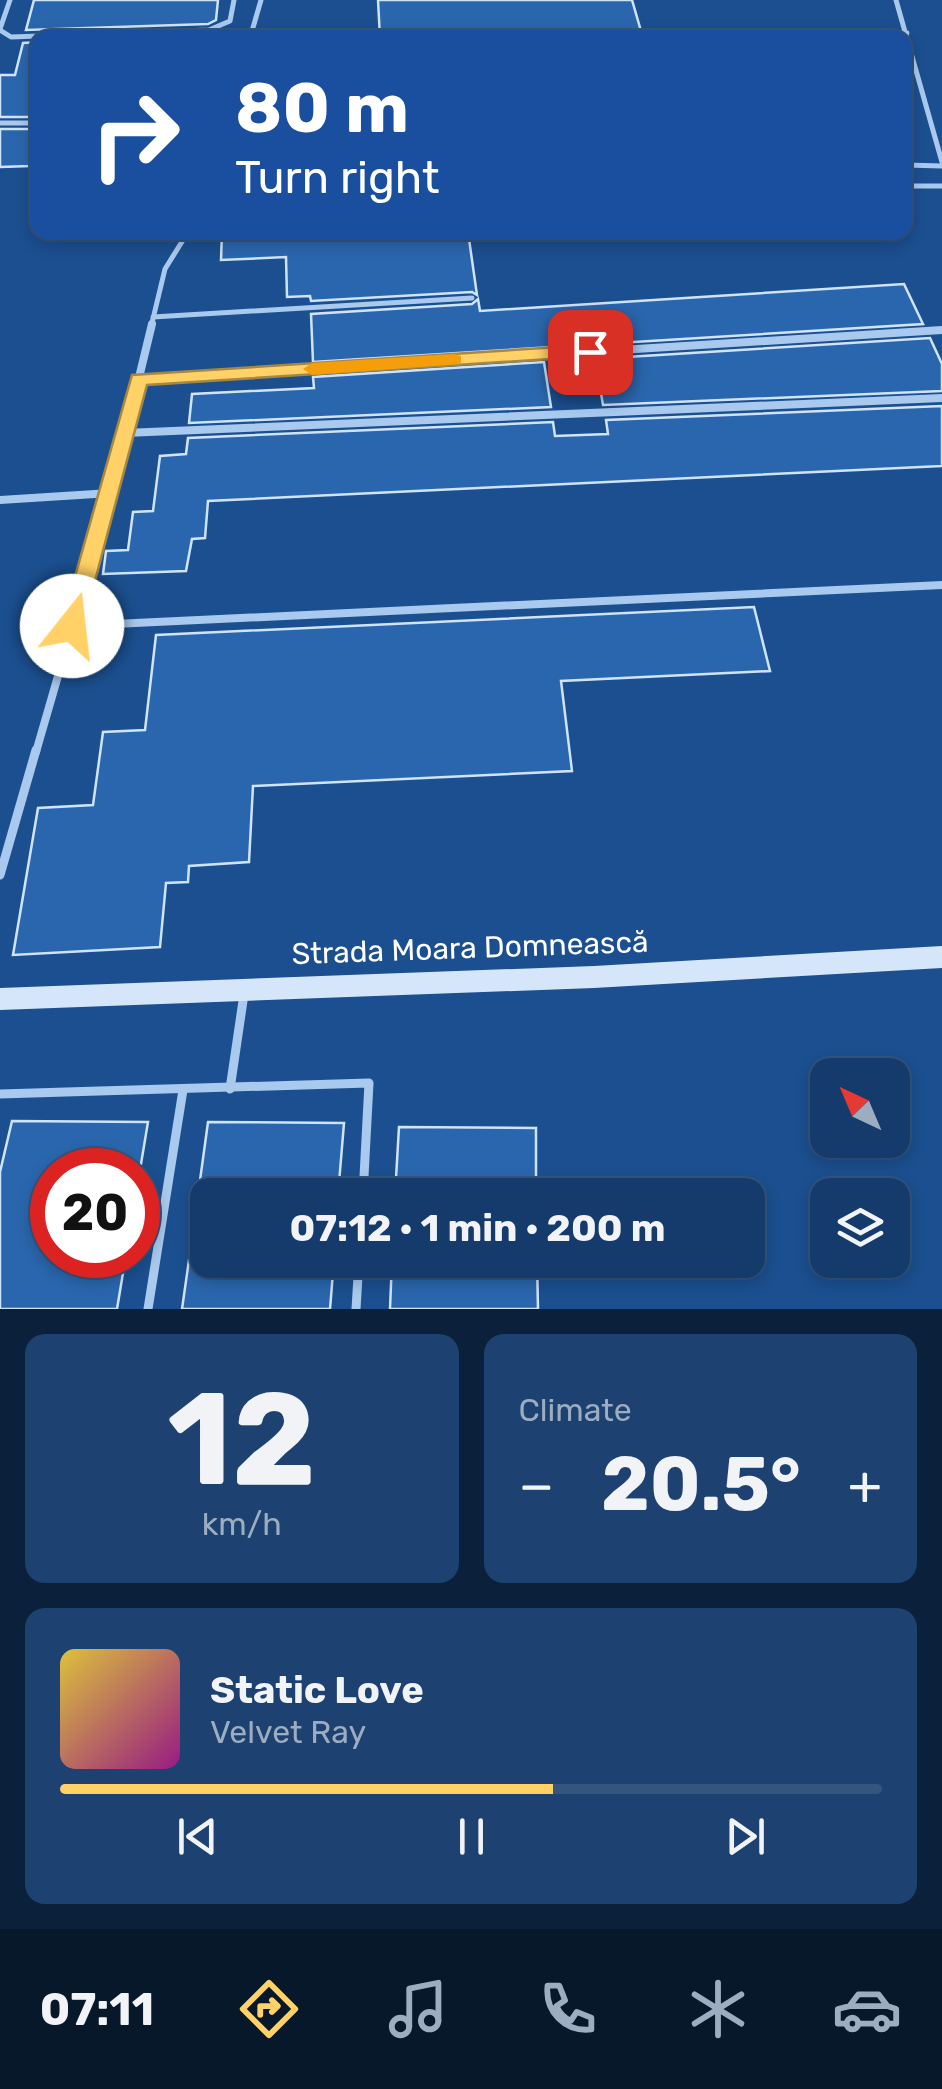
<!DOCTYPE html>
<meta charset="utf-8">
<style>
:root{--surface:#143b6b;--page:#1d4271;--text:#f1f3f6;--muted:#9dadc1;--line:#33557e;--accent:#ffd166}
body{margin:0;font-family:Rubik,sans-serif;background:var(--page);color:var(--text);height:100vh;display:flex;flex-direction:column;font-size:38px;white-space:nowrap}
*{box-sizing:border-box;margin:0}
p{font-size:32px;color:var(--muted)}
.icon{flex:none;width:55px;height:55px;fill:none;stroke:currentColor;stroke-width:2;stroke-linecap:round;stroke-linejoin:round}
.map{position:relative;height:1309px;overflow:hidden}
.drawer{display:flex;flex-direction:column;gap:25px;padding:25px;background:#0b203b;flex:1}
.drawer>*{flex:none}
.top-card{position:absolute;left:30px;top:30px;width:882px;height:210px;border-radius:20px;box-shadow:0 5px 15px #0003,0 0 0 2px var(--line);background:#1a4fa0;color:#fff;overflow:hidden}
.needle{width:65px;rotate:316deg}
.buttons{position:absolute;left:810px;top:1058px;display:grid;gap:20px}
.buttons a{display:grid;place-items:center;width:100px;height:100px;border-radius:20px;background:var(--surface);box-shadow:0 5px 15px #0003,0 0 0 2px var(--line);font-size:50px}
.speed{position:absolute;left:30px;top:1148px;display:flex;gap:20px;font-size:50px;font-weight:700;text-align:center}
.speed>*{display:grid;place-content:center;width:130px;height:130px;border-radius:50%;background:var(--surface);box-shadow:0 5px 15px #0003,0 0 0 2px var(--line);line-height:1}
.speed .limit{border:15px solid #d22;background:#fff;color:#111}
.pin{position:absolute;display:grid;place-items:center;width:85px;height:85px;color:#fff;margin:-42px;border-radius:20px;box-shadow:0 5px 15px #0006}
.me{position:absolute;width:110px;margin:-55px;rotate:16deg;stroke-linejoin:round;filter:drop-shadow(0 0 8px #0008)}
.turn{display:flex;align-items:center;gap:35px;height:210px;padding:0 40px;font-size:45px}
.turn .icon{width:130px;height:130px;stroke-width:2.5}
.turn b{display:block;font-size:70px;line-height:85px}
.big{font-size:75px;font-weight:700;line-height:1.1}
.drawer .card{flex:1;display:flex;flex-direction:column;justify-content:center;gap:15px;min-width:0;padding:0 35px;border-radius:20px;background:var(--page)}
.drawer .dial{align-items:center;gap:0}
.dial b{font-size:130px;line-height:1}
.song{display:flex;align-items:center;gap:30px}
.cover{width:120px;height:120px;border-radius:15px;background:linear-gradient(135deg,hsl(50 70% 55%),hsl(310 70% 35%))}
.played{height:10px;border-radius:5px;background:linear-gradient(90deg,var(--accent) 60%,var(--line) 60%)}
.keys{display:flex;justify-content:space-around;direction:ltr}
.heat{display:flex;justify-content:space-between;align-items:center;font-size:55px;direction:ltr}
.drawer .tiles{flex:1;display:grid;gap:25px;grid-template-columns:1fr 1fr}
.card:last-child{grid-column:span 2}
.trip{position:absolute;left:190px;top:1178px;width:575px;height:100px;border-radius:20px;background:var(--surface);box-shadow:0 5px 15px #0003,0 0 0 2px var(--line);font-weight:700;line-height:100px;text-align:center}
.menu{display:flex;height:160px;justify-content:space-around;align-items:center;background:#08182b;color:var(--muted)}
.menu .icon{width:70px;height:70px}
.menu .current{color:var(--accent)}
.menu b{font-size:45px;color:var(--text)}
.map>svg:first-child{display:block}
</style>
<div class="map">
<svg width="942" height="1309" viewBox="0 0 942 1309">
<rect width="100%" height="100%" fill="#1b4f8f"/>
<g fill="#2a66ad" stroke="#cfe3fa" stroke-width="2.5">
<polygon points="34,0 218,0 216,20 208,24 26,30"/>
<polygon points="378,0 632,0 643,38 380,38"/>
<polygon points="38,42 38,117 0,117 0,75 15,75 23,43"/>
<polygon points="0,129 38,129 30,166 0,167"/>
<polygon points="222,232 468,232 477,295 472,292 311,301 310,296 287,297 286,257 221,260"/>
<polygon points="904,284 923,324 313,362 311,314 472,304 478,299 480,311"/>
<polygon points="930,338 942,364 942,391 603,405 595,359"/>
<polygon points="544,362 551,407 189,423 192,394 314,388 313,377"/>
<polygon points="942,406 942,466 208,501 205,538 192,539 186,571 103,574 106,551 128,550 133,512 153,511 160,456 186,454 188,438 553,422 555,436 608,434 606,420"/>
<polygon points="754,607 770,671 561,681 572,771 253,786 249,862 189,866 188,882 166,883 160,947 13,955 38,808 93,805 103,732 145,730 156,635"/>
<polygon points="12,1121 148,1122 140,1170 52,1170 52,1255 126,1255 117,1309 0,1309 0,1172"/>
<polygon points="208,1122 344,1123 338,1195 198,1195"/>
<polygon points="399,1127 536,1128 536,1195 395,1195"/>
<polygon points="189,1260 334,1260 330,1309 182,1309"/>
<polygon points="392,1260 537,1260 538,1309 390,1309"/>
</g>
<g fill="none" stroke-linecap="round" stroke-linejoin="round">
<g stroke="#a9c9ee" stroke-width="5">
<polyline points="896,0 942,162"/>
<polyline points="0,29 10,0"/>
<polyline points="0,30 11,37 209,30 230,21 234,0"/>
<polyline points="250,38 261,0"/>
<polyline points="748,38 907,33"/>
<polyline points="0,123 38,123"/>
<polyline points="905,165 942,166"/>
<polyline points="905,186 942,186"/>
<polyline points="153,317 472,298"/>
<polyline points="151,327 165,269 188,232"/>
</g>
<g stroke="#a9c9ee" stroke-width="8">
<polyline points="139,380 942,330"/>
<polyline points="125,433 942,398"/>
<polyline points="0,500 111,493"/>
<polyline points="72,626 942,585"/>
<polyline points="36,752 111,493 152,324"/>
</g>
<g stroke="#a9c9ee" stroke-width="9">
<polyline points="0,875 36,750"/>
<polyline points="230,1089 244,994"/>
<polyline points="0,1094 369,1083 363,1195"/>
<polyline points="148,1309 183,1090"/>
<polyline points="356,1309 359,1260"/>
</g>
<polygon fill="#d6e6fa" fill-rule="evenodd" points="942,946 942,968 594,988 0,1010 0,988 594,966"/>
</g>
<polygon fill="#ffd166" stroke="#a68842" stroke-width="2.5" points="590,345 597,347 597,356 147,385 83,626 80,633 64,633 61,626 132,375"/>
<polygon fill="#f59e0b" points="454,354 461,356 461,364 312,375 303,369 312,363"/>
<g text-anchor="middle" stroke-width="10" stroke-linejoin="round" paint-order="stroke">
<g font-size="30" fill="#fff" stroke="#1b4f8f">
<text transform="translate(470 948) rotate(-2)" y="10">Strada Moara Domnească</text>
</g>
</g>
</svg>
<div class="buttons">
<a><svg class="needle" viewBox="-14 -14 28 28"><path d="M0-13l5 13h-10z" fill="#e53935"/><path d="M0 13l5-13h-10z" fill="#9dadc1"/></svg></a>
<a><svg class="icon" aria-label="layers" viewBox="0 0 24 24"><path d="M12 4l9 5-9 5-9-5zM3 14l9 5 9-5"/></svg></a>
</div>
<div class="speed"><div class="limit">20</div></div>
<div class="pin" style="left:590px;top:352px;background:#d93025"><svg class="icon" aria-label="arrive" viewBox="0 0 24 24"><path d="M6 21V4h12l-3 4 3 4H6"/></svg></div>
<svg class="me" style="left:72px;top:626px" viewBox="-20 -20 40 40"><circle r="19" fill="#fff"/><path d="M0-13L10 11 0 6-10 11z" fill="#ffd166"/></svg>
<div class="trip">07:12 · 1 min · 200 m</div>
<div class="top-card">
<div class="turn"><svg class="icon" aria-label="right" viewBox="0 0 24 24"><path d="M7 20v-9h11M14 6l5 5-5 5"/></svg><div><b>80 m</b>Turn right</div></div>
</div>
</div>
<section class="drawer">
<div class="tiles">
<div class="card dial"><b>12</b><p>km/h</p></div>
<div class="card"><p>Climate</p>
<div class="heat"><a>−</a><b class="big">20.5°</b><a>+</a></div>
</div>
<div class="card">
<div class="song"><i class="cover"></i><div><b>Static Love</b><p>Velvet Ray</p></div></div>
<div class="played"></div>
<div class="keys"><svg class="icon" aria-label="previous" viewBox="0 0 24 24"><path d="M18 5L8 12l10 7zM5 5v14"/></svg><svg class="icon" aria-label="pause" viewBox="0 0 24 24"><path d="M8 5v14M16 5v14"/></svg><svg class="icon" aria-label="next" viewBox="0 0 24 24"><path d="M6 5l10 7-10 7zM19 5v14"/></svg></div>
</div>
</div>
</section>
<nav class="menu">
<b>07:11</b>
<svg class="icon current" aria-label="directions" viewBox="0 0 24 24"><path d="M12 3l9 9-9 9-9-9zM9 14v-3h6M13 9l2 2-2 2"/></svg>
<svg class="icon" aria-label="music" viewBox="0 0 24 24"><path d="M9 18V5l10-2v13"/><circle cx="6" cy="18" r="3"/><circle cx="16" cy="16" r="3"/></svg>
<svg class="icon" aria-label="phone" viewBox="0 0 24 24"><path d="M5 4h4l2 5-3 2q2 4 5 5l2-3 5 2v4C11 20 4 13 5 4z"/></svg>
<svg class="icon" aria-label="climate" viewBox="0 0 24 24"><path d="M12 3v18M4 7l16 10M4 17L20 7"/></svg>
<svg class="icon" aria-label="car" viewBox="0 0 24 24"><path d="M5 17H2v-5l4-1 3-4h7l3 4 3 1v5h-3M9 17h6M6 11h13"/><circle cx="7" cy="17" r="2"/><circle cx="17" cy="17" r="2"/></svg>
</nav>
